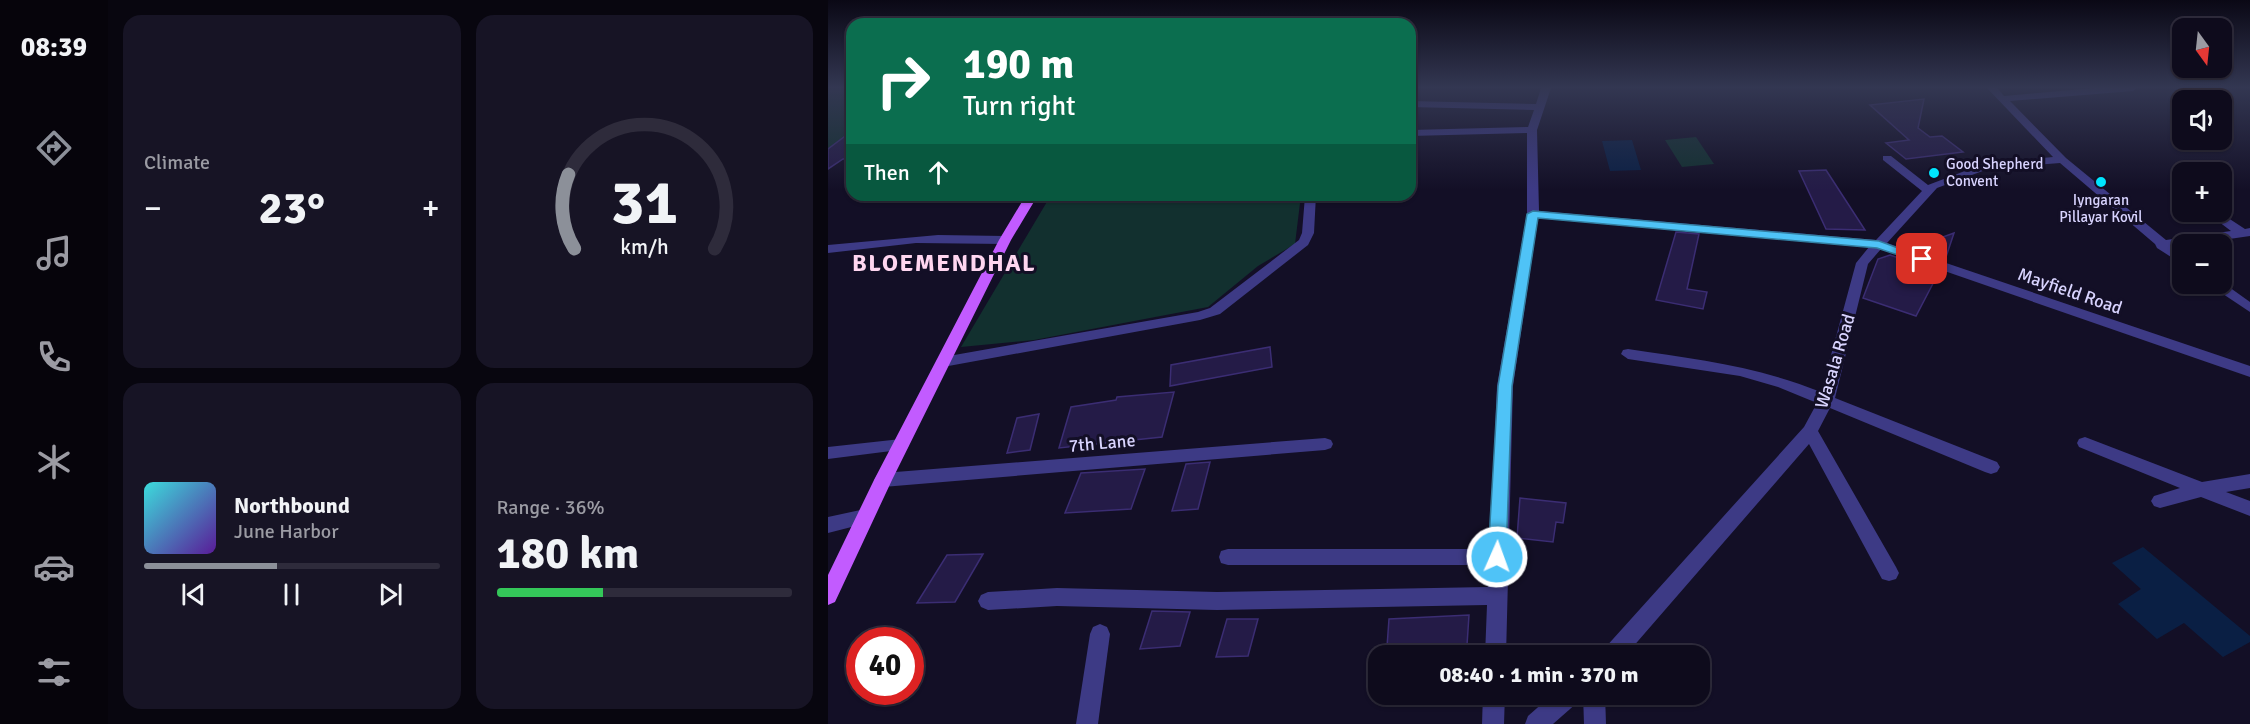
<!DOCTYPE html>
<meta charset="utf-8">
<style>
:root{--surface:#0e0b1c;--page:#171425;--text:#f1f3f6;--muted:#9b9ba3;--line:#2e2b3b;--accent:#8c9099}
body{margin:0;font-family:Signika,sans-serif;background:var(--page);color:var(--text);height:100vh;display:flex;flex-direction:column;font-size:22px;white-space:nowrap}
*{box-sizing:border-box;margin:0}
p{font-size:20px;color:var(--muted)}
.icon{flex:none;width:33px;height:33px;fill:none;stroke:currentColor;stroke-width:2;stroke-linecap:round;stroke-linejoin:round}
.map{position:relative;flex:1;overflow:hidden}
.panel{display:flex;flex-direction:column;gap:15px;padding:15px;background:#08060f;width:720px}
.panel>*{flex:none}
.guide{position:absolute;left:18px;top:18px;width:570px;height:183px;border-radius:18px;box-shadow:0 2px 4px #0004,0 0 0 2px var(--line);background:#0b6e4f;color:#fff;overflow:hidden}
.needle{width:39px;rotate:165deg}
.controls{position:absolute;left:1344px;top:18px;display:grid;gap:12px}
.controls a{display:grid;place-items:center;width:60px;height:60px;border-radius:12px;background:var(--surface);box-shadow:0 2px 4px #0004,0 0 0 2px var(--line);font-size:30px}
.speed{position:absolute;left:18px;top:627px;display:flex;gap:12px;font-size:30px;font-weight:700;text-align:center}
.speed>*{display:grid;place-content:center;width:78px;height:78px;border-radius:50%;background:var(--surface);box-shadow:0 2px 4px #0004,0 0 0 2px var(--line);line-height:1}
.speed .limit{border:9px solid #d22;background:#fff;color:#111}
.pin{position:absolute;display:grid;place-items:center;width:51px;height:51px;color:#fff;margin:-26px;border-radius:12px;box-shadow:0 3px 9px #0006}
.me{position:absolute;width:66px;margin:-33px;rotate:2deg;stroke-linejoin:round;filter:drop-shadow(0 0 4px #0008)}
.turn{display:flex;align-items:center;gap:21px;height:126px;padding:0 18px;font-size:27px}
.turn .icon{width:78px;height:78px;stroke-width:2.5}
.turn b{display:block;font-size:42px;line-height:51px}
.then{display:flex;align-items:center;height:57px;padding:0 18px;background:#0003;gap:12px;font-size:22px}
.big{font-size:45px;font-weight:800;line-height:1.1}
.panel .widget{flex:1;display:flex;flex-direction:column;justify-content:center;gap:9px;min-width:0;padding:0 21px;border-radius:18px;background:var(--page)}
.panel .dial{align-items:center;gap:0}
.dial svg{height:156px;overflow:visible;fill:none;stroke:var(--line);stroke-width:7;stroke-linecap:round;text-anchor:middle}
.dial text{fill:var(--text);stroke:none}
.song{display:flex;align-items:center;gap:18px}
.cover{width:72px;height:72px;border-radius:9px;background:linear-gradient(135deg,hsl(180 70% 55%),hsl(270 70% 35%))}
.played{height:6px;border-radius:3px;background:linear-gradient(90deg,var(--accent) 45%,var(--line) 45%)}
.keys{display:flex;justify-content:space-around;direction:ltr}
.heat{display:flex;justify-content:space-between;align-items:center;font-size:33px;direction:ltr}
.charge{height:9px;border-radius:4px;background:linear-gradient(90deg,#34c759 36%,var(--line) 0)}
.panel .tiles{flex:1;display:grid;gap:15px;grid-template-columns:repeat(2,1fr)}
.trip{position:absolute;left:540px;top:645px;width:342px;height:60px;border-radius:18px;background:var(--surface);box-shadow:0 2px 4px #0004,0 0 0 2px var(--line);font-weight:800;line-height:60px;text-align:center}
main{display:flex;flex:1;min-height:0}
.dock{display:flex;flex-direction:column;width:108px;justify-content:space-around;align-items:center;background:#06040b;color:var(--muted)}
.dock .icon{width:42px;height:42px}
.dock .current{color:var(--accent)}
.dock b{font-size:27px;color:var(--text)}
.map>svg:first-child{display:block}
</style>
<main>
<nav class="dock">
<b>08:39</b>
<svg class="icon current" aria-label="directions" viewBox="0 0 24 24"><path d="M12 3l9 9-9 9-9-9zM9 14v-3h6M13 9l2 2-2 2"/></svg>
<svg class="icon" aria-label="music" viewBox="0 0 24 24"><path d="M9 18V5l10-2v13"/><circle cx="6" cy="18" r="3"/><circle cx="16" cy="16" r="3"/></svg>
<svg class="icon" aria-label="phone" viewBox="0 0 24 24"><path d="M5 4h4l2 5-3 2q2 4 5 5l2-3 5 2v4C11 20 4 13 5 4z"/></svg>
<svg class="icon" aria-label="climate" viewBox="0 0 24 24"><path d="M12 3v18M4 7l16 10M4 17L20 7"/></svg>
<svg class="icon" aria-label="car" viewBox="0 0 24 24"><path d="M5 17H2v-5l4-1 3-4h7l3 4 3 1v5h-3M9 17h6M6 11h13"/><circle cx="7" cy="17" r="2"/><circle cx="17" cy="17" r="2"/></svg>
<svg class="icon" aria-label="filters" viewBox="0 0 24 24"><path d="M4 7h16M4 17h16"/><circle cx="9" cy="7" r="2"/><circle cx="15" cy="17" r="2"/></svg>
</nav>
<section class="panel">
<div class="tiles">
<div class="widget"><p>Climate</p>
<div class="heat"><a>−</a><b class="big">23°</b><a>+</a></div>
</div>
<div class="widget dial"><svg viewBox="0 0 100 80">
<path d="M14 69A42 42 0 1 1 86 69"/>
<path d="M14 69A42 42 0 0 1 11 31" stroke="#8c9099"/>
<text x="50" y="56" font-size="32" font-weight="700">31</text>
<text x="50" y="72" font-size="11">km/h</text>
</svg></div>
<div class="widget">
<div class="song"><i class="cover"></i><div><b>Northbound</b><p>June Harbor</p></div></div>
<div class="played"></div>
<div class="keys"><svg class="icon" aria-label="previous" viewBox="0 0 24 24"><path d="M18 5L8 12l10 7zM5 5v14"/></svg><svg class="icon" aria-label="pause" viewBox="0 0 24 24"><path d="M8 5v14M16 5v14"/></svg><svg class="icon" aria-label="next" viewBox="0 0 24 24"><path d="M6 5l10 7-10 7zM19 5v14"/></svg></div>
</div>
<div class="widget"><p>Range · 36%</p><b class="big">180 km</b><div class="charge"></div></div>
</div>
</section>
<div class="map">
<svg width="1422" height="724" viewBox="0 0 1422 724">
<rect width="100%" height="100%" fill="#130f26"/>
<g fill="#12302f">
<polygon points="0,88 24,88 24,159 15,159 0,169"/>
<polygon points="868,137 886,164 854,167 837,140"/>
<polygon points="223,195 473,195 467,244 430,266 380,307 206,340 133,347"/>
</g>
<g fill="#0a1f44">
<polygon points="804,140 813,170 782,171 774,141"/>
<polygon points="1315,547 1422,636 1422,642 1395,657 1356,623 1329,639 1290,604 1313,589 1284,563"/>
</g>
<g fill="#241b47" stroke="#3b2d73" stroke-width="1.5">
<polygon points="1096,99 1090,128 1102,137 1114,136 1135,152 1078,159 1058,143 1081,140 1042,105"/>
<polygon points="24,131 24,159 15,159 0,169 0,149"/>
<polygon points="998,170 1037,230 998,229 971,171"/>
<polygon points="848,232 871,234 859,289 879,292 875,309 828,300"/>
<polygon points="1126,233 1117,260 1092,252 1095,244"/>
<polygon points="1062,255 1111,272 1088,316 1035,298 1050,259"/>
<polygon points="442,347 444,367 342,386 343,365"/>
<polygon points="346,392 334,437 231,448 243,407 288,400 289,397"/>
<polygon points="211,414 202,450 179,453 189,418"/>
<polygon points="382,462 370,509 344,511 358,464"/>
<polygon points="317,469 303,509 237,513 253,473"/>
<polygon points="692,498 738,503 735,523 728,522 725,542 689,538"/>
<polygon points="155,554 127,602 89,603 119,555"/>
<polygon points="324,611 362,612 352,646 312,649"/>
<polygon points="641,615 639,645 559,647 561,619"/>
<polygon points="399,619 430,619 420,656 388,657"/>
</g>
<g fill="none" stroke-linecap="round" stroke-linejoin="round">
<g fill="#3d3a85" fill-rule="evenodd">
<path d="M 713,88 L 723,88 L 709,130 L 711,211 L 1048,240 L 1094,191 L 1055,160 L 1055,156 L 1063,156 L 1100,185 L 1158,163 L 1225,157 L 1159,88 L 1169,88 L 1176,96 L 1267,88 L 1309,88 L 1305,91 L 1182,101 L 1238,158 L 1338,240 L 1403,231 L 1378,212 L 1391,212 L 1417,229 L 1422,228 L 1422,236 L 1346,247 L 1354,254 L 1354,264 L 1329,248 L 1327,244 L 1232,163 L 1160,169 L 1109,188 L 1059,243 L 1422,366 L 1422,377 L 1053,249 L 1040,264 L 1007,398 L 1169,462 L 1172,467 L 1169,472 L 1163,474 L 1157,472 L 1002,408 L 990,431 L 1068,567 L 1071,573 L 1068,579 L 1061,581 L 1054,579 L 981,444 L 797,656 L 773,656 L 776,649 L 976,427 L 989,403 L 950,387 L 912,376 L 800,359 L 793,354 L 795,350 L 800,349 C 868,359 928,366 993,392 L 1028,263 L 1041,247 L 710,218 L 685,386 L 678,656 L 657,656 L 659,605 L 389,610 L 229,606 L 160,610 L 153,607 L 150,601 L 153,595 L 160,592 L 229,588 L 389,592 L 660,587 L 661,565 L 400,565 L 393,563 L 391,557 L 393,551 L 400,549 L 662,549 L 669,386 L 699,214 L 699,133 L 582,136 L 582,130 L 700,127 L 706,110 L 582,107 L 582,101 L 708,104 Z"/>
<polygon points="488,195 486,233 480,245 392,314 372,320 115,367 108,362 115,357 370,312 382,308 471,240 474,233 477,196"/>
<polygon points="110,235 177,236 183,240 177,244 88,243 0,253 0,245"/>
<polygon points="1394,282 1422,302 1422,312 1380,284"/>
<polygon points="1257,437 1374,482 1422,474 1422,488 1398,492 1422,501 1422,516 1373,497 1332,508 1326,506 1323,501 1326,496 1352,488 1251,447 1249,443 1251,439"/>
<polygon points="497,438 503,440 505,444 503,448 497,450 55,487 49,485 46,480 49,475 55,473"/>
<polygon points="73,439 79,441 81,445 79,449 0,459 0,447"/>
<polygon points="37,509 43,512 46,517 43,522 0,533 0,517"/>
<polygon points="272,624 279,627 282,634 270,724 248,724 262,634 265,627"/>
<polygon points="655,694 677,694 676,724 654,724"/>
<polygon points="725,694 753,694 750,702 725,724 697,724 700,716"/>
<polygon points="755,694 777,694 778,724 756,724"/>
</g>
<polygon fill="#c25bff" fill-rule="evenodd" points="198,195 210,195 183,240 64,480 7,602 0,605 0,575 46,480 171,240"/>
</g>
<linearGradient id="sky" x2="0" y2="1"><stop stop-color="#0a0815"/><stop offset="0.46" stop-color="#333752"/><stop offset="1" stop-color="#333752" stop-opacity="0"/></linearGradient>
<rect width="1422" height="190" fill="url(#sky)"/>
<polygon fill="#4fc3f7" stroke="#337fa1" stroke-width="1.5" points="705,211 1051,241 1100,259 1094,263 1049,248 710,218 684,386 678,557 675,562 669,565 663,562 660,557 670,386 699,214"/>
<g fill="#00e5ff" stroke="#130f26" stroke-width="2">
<circle cx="1106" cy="173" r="6"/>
<circle cx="1273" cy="182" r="6"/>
</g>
<g text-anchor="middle" stroke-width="6" stroke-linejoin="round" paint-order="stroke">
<g font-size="15" fill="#d9d4ff" stroke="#130f26" text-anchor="start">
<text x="1118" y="169">Good Shepherd<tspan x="1118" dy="17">Convent</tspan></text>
<text x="1273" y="205" text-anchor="middle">Iyngaran<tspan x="1273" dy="17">Pillayar Kovil</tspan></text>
</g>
<g font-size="18" fill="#d9d4ff" stroke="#130f26">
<text transform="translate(1242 291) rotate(19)" y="6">Mayfield Road</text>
<text transform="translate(1007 361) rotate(-73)" y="6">Wasala Road</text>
<text transform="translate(274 443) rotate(-5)" y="6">7th Lane</text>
</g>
<g font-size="24" font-weight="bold" letter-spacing="1.5" fill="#ffd6f0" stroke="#130f26">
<text x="116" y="271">BLOEMENDHAL</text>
</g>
</g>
</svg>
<div class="controls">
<a><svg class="needle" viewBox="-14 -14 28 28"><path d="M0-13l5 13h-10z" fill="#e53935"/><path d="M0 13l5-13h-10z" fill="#9b9ba3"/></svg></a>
<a><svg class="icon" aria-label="sound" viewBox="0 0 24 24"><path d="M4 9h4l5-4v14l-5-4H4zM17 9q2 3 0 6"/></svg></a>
<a>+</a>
<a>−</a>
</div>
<div class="speed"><div class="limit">40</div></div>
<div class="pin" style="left:1094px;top:259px;background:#d93025"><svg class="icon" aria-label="arrive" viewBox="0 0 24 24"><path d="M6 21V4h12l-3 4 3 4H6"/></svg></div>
<svg class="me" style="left:669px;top:557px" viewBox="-20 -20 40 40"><circle r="17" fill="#4fc3f7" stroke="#fff" stroke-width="3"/><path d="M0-11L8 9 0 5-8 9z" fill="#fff"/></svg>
<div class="trip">08:40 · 1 min · 370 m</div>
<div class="guide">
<div class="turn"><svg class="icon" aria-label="right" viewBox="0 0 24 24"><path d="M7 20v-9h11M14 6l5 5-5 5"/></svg><div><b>190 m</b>Turn right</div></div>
<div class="then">Then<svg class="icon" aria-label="ahead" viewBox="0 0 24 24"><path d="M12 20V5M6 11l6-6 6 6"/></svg></div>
</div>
</div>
</main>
